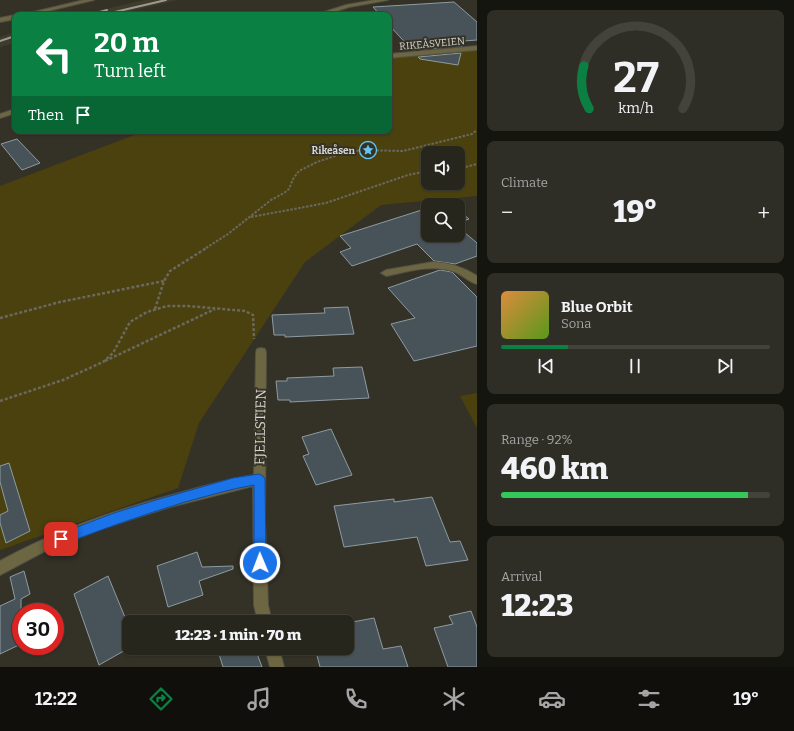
<!DOCTYPE html>
<meta charset="utf-8">
<style>
:root{--surface:#27261d;--page:#2f2e26;--text:#f1f3f6;--muted:#a4a5a4;--line:#43433b;--accent:#0b8043}
body{margin:0;font-family:Bitter,serif;background:var(--page);color:var(--text);height:100vh;display:flex;flex-direction:column;font-size:15px;white-space:nowrap}
*{box-sizing:border-box;margin:0}
p{font-size:13px;color:var(--muted)}
.icon{flex:none;width:22px;height:22px;fill:none;stroke:currentColor;stroke-width:2;stroke-linecap:round;stroke-linejoin:round}
.map{position:relative;flex:1;overflow:hidden}
.details{display:flex;flex-direction:column;gap:10px;padding:10px;background:#151510;width:317px}
.details>*{flex:none}
.banner{position:absolute;left:12px;top:12px;width:380px;height:122px;border-radius:8px;box-shadow:0 1px 3px #0004,0 0 0 1px var(--line);background:#0b8043;color:#fff;overflow:hidden}
.tools{position:absolute;left:421px;top:146px;display:grid;gap:8px}
.tools a{display:grid;place-items:center;width:44px;height:44px;border-radius:8px;background:var(--surface);box-shadow:0 1px 3px #0004,0 0 0 1px var(--line);font-size:20px}
.speed{position:absolute;left:12px;top:603px;display:flex;gap:8px;font-size:20px;font-weight:700;text-align:center}
.speed>*{display:grid;place-content:center;width:52px;height:52px;border-radius:50%;background:var(--surface);box-shadow:0 1px 3px #0004,0 0 0 1px var(--line);line-height:1}
.speed .limit{border:6px solid #d22;background:#fff;color:#111}
.pin{position:absolute;display:grid;place-items:center;width:34px;height:34px;color:#fff;margin:-17px;border-radius:8px;box-shadow:0 2px 6px #0006}
.me{position:absolute;width:44px;margin:-22px;rotate:359deg;stroke-linejoin:round;filter:drop-shadow(0 0 3px #0008)}
.turn{display:flex;align-items:center;gap:14px;height:84px;padding:0 16px;font-size:18px}
.turn .icon{width:52px;height:52px;stroke-width:2.5}
.turn b{display:block;font-size:28px;line-height:34px}
.then{display:flex;align-items:center;height:38px;padding:0 16px;background:#0003;gap:8px;font-size:15px}
.big{font-size:30px;font-weight:800;line-height:1.1}
.details .tile{flex:1;display:flex;flex-direction:column;justify-content:center;gap:6px;min-width:0;padding:0 14px;border-radius:8px;background:var(--page)}
.details .dial{align-items:center;gap:0}
.dial svg{height:104px;overflow:visible;fill:none;stroke:var(--line);stroke-width:7;stroke-linecap:round;text-anchor:middle}
.dial text{fill:var(--text);stroke:none}
.song{display:flex;align-items:center;gap:12px}
.cover{width:48px;height:48px;border-radius:6px;background:linear-gradient(135deg,hsl(30 70% 55%),hsl(90 70% 35%))}
.played{height:4px;border-radius:2px;background:linear-gradient(90deg,var(--accent) 25%,var(--line) 25%)}
.keys{display:flex;justify-content:space-around;direction:ltr}
.heat{display:flex;justify-content:space-between;align-items:center;font-size:22px;direction:ltr}
.charge{height:6px;border-radius:3px;background:linear-gradient(90deg,#34c759 92%,var(--line) 0)}
.trip{position:absolute;left:122px;top:615px;width:232px;height:40px;border-radius:8px;background:var(--surface);box-shadow:0 1px 3px #0004,0 0 0 1px var(--line);font-weight:800;line-height:40px;text-align:center}
.dock{display:flex;height:64px;justify-content:space-around;align-items:center;background:#100f0c;color:var(--muted)}
.dock .icon{width:28px;height:28px}
.dock .active{color:var(--accent)}
.dock b{font-size:18px;color:var(--text)}
main{display:flex;flex:1;min-height:0}
.map>svg:first-child{display:block}
</style>
<main>
<div class="map">
<svg width="477" height="667" viewBox="0 0 477 667">
<rect width="100%" height="100%" fill="#343227"/>
<g fill="#3f3c2b">
<polygon points="144,0 178,0 113,15 79,15"/>
<polygon points="15,32 15,43 0,47 0,37"/>
</g>
<g fill="#4a410f" fill-rule="evenodd">
<path d="M 477,50 L 477,196 L 381,205 L 305,262 L 199,423 L 178,488 L 0,550 L 0,186 L 145,131 L 389,131 L 389,53 ZM 428,153 L 458,153 L 458,183 L 428,183 Z"/>
<polygon points="477,393 477,428 460,396"/>
</g>
<g fill="#475359" stroke="#8e9ba2">
<polygon points="454,2 477,22 477,40 464,41 463,46 412,50 389,25 389,15 380,15 373,7"/>
<polygon points="461,53 458,65 420,59 418,57"/>
<polygon points="17,139 40,163 22,170 1,144"/>
<polygon points="428,208 428,235 458,235 458,227 477,243 477,256 455,264 434,261 417,244 352,266 340,252 351,248 340,236"/>
<polygon points="458,210 469,219 458,223"/>
<polygon points="440,270 452,272 477,297 477,346 414,361 391,324 415,318 388,288"/>
<polygon points="348,307 354,334 285,337 285,335 274,335 272,315 325,313 324,308"/>
<polygon points="362,367 369,398 290,402 290,400 278,400 276,381 287,381 287,378 334,376 333,368"/>
<polygon points="331,429 352,475 316,485 303,456 309,454 302,437"/>
<polygon points="9,463 30,531 6,543 0,523 0,515 8,511 0,482 0,466"/>
<polygon points="432,497 450,542 460,541 468,560 426,566 417,537 344,547 334,506 394,499 394,502"/>
<polygon points="197,552 202,567 233,566 233,569 199,581 203,595 168,607 157,566"/>
<polygon points="24,571 30,594 21,599 21,644 0,654 0,606 15,599 10,577"/>
<polygon points="108,576 129,627 129,648 99,665 74,594"/>
<polygon points="471,611 477,627 477,667 448,667 434,628 453,624 449,616"/>
<polygon points="374,618 383,649 401,646 408,667 320,667 315,648 347,648 347,623"/>
<polygon points="235,648 255,648 262,667 223,667 219,654"/>
</g>
<g fill="none" stroke-linecap="round" stroke-linejoin="round">
<g stroke="#525045" stroke-width="2">
<g id="minor">
<polygon points="84,0 94,0 31,15 21,15"/>
<polygon points="375,0 388,0 349,7 324,15 315,15 346,5"/>
<polygon points="15,15 15,19 0,22 0,18"/>
<polygon points="477,46 477,50 389,58 389,54"/>
<polygon points="15,109 15,113 0,118 0,114"/>
<path d="M 433,262 C 450,263 464,267 477,276 L 477,284 C 468,282 461,273 452,271 C 431,264 407,272 386,276 L 381,273 L 386,270 Z"/>
<path d="M 261,348 L 265,349 L 266,352 L 265,522 L 268,605 L 272,622 L 258,622 L 254,605 L 253,486 L 170,507 L 104,528 L 45,551 L 0,575 L 0,561 C 56,530 118,509 179,493 C 204,486 228,479 254,475 L 256,352 L 257,349 Z"/>
<polygon points="265,648 279,648 284,667 270,667"/>
</g>
</g>
<g stroke="#6b695f" stroke-width="2" stroke-dasharray="2.5 1.5" stroke-linecap="butt">
<polyline points="458,169 477,164"/>
<polyline points="251,217 326,203 408,175 428,171"/>
<polyline points="206,248 228,234 271,200 284,193 289,189 293,179 299,171 317,162 341,154 362,150 403,151 472,134 477,130"/>
</g>
<g stroke="#6b695f" stroke-width="2.5" stroke-dasharray="3 2" stroke-linecap="butt">
<polyline points="155,309 164,281 170,271 208,247"/>
<polyline points="0,318 60,302 164,281"/>
<polyline points="105,361 215,309"/>
<polyline points="0,401 63,380 103,362 113,353 130,322 147,312 167,306 188,306 245,311 253,315 254,339"/>
</g>
<use href="#minor" fill="#6d6642" fill-rule="evenodd"/>
<g stroke="#9c9b92" stroke-width="2">
<polyline points="89,15 107,10"/>
<polyline points="102,15 166,0"/>
<polyline points="0,41 15,36"/>
</g>
</g>
<path fill="#1a73e8" stroke="#114b97" d="M 259,474 L 263,476 L 265,479 L 266,563 L 264,568 L 260,569 L 256,568 L 254,563 L 254,485 C 230,489 208,496 185,502 C 143,515 102,529 61,545 L 56,543 L 55,539 L 56,535 L 114,513 L 156,500 L 233,478 Z"/>
<defs>
<g id="sight-ring" transform="scale(0.9)"><circle r="9.5" fill="#343227" stroke="#65c5ee" stroke-width="1.5"/><path d="M0-6L1.8-2.2L6-1.7L2.9 1.2L3.7 5.4L0 3.3L-3.7 5.4L-2.9 1.2L-6-1.7L-1.8-2.2Z" fill="#65c5ee"/></g>
</defs>
<g fill-rule="evenodd">
<use href="#sight-ring" x="368" y="150"/>
</g>
<g text-anchor="middle" stroke-width="4" stroke-linejoin="round" paint-order="stroke">
<g font-size="10" fill="#d8d7d0" stroke="#343227">
<text transform="translate(432 43) rotate(-5)" y="4">RIKEÅSVEIEN</text>
</g>
<g font-size="10" font-weight="bold" fill="#d8d7d0" stroke="#343227" text-anchor="end">
<text x="355" y="154">Rikeåsen</text>
</g>
<g font-size="14" fill="#d8d7d0" stroke="#343227">
<text transform="translate(260 427) rotate(-89)" y="5">FJELLSTIEN</text>
</g>
</g>
</svg>
<div class="tools">
<a><svg class="icon" aria-label="sound" viewBox="0 0 24 24"><path d="M4 9h4l5-4v14l-5-4H4zM17 9q2 3 0 6"/></svg></a>
<a><svg class="icon" aria-label="search" viewBox="0 0 24 24"><circle cx="10" cy="10" r="6"/><path d="M15 15l6 6"/></svg></a>
</div>
<div class="speed"><div class="limit">30</div></div>
<div class="pin" style="left:61px;top:539px;background:#d93025"><svg class="icon" aria-label="arrive" viewBox="0 0 24 24"><path d="M6 21V4h12l-3 4 3 4H6"/></svg></div>
<svg class="me" style="left:260px;top:563px" viewBox="-20 -20 40 40"><circle r="17" fill="#1a73e8" stroke="#fff" stroke-width="3"/><path d="M0-11L8 9 0 5-8 9z" fill="#fff"/></svg>
<div class="trip">12:23 · 1 min · 70 m</div>
<div class="banner">
<div class="turn"><svg class="icon" aria-label="left" viewBox="0 0 24 24"><path d="M17 20v-9H6M10 6l-5 5 5 5"/></svg><div><b>20 m</b>Turn left</div></div>
<div class="then">Then<svg class="icon" aria-label="arrive" viewBox="0 0 24 24"><path d="M6 21V4h12l-3 4 3 4H6"/></svg></div>
</div>
</div>
<section class="details">
<div class="tile dial"><svg viewBox="0 0 100 80">
<path d="M14 69A42 42 0 1 1 86 69"/>
<path d="M14 69A42 42 0 0 1 10 36" stroke="#0b8043"/>
<text x="50" y="56" font-size="32" font-weight="700">27</text>
<text x="50" y="72" font-size="11">km/h</text>
</svg></div>
<div class="tile"><p>Climate</p>
<div class="heat"><a>−</a><b class="big">19°</b><a>+</a></div>
</div>
<div class="tile">
<div class="song"><i class="cover"></i><div><b>Blue Orbit</b><p>Sona</p></div></div>
<div class="played"></div>
<div class="keys"><svg class="icon" aria-label="previous" viewBox="0 0 24 24"><path d="M18 5L8 12l10 7zM5 5v14"/></svg><svg class="icon" aria-label="pause" viewBox="0 0 24 24"><path d="M8 5v14M16 5v14"/></svg><svg class="icon" aria-label="next" viewBox="0 0 24 24"><path d="M6 5l10 7-10 7zM19 5v14"/></svg></div>
</div>
<div class="tile"><p>Range · 92%</p><b class="big">460 km</b><div class="charge"></div></div>
<div class="tile"><p>Arrival</p><b class="big">12:23</b></div>
</section>
</main>
<nav class="dock">
<b>12:22</b>
<svg class="icon active" aria-label="directions" viewBox="0 0 24 24"><path d="M12 3l9 9-9 9-9-9zM9 14v-3h6M13 9l2 2-2 2"/></svg>
<svg class="icon" aria-label="music" viewBox="0 0 24 24"><path d="M9 18V5l10-2v13"/><circle cx="6" cy="18" r="3"/><circle cx="16" cy="16" r="3"/></svg>
<svg class="icon" aria-label="phone" viewBox="0 0 24 24"><path d="M5 4h4l2 5-3 2q2 4 5 5l2-3 5 2v4C11 20 4 13 5 4z"/></svg>
<svg class="icon" aria-label="climate" viewBox="0 0 24 24"><path d="M12 3v18M4 7l16 10M4 17L20 7"/></svg>
<svg class="icon" aria-label="car" viewBox="0 0 24 24"><path d="M5 17H2v-5l4-1 3-4h7l3 4 3 1v5h-3M9 17h6M6 11h13"/><circle cx="7" cy="17" r="2"/><circle cx="17" cy="17" r="2"/></svg>
<svg class="icon" aria-label="filters" viewBox="0 0 24 24"><path d="M4 7h16M4 17h16"/><circle cx="9" cy="7" r="2"/><circle cx="15" cy="17" r="2"/></svg>
<b>19°</b>
</nav>
